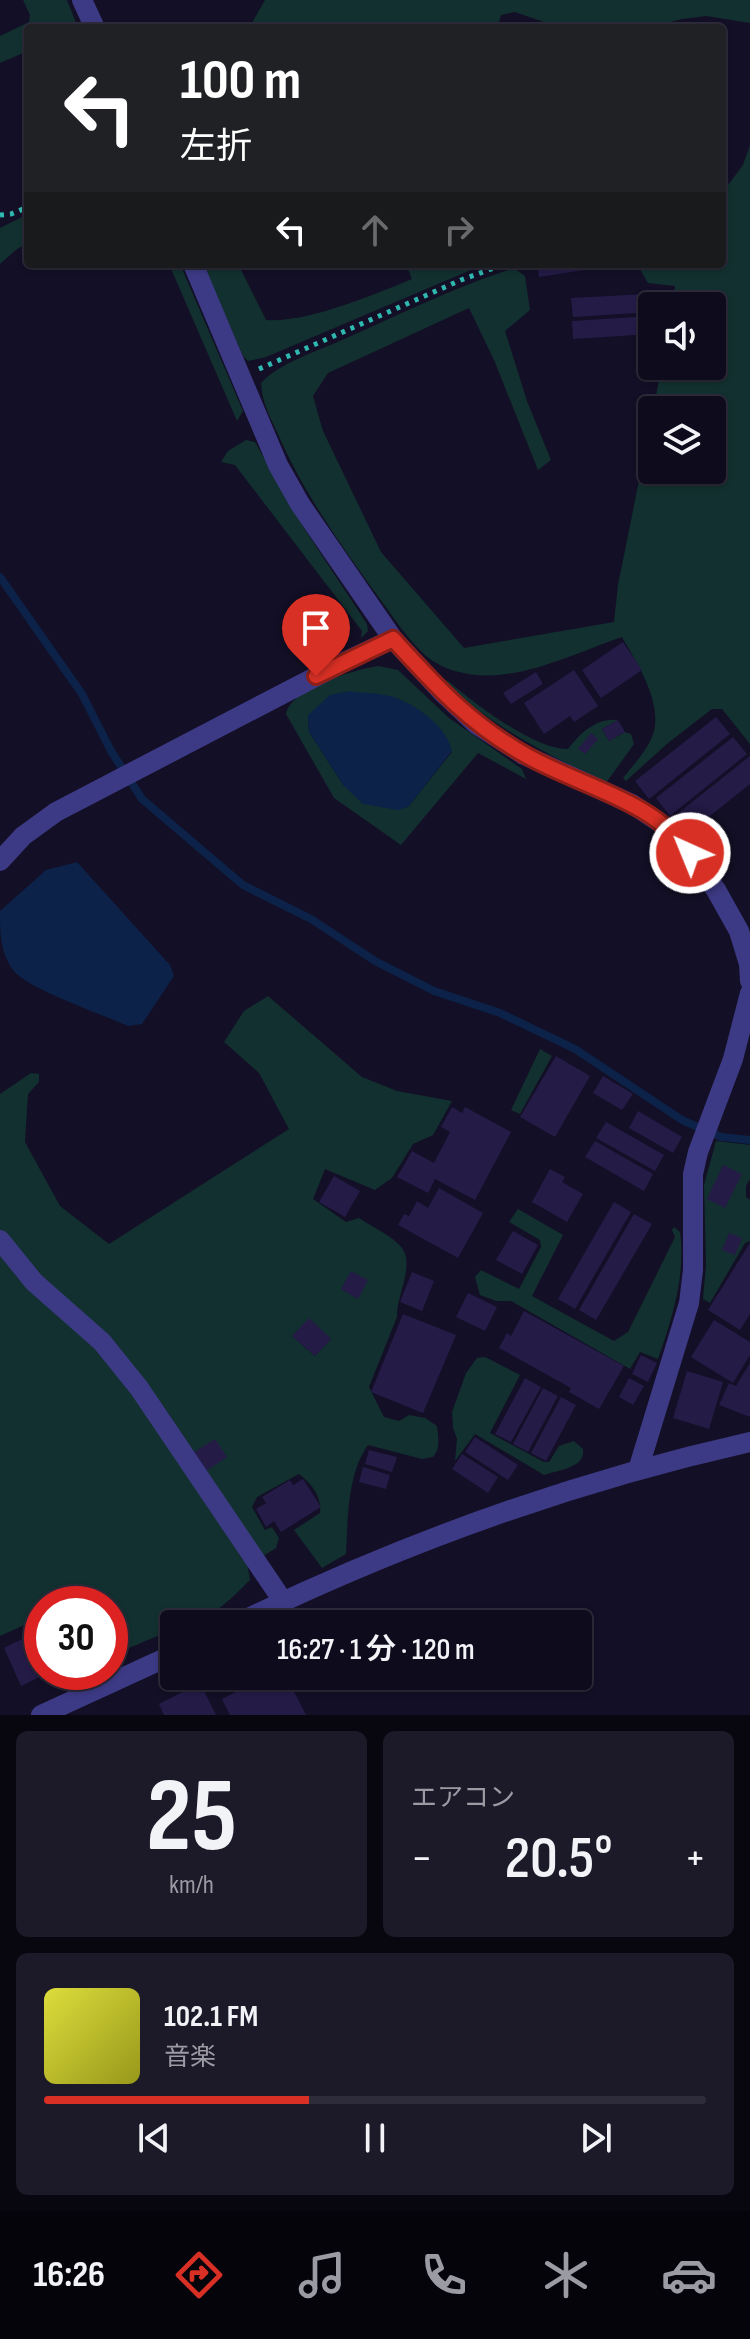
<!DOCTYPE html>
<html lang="ja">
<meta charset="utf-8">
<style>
:root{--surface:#0e0b1c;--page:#1c1929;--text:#f1f3f6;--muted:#9b9ba3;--line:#2e2b3b;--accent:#d93025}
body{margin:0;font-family:"Sofia Sans Condensed","Noto Sans JP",sans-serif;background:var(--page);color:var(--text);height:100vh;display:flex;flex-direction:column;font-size:30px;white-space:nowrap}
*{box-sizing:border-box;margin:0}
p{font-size:26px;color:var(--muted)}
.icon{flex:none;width:44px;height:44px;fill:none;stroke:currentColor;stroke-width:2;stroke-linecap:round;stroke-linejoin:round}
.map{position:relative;height:1715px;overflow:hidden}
.details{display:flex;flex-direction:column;gap:16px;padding:16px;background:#08060f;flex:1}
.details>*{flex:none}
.hud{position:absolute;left:24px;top:24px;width:702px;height:244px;border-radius:8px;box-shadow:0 2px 6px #0004,0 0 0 2px var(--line);background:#202124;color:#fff;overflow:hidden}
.tools{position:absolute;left:638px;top:292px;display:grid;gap:16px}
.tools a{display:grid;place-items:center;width:88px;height:88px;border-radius:8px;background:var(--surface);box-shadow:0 2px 6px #0004,0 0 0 2px var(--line);font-size:40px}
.speed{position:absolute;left:24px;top:1586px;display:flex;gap:16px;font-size:40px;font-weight:700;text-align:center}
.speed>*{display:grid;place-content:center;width:104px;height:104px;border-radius:50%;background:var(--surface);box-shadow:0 2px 6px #0004,0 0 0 2px var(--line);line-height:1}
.speed .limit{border:12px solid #d22;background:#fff;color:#111}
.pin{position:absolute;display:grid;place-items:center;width:68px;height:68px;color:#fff;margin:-82px -34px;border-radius:50% 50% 50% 0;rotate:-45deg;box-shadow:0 0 8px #0007}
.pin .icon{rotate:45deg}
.me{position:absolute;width:88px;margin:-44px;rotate:316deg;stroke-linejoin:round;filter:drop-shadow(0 0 6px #0008)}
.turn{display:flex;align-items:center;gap:28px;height:168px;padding:0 24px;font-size:36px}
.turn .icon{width:104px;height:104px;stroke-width:2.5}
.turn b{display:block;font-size:56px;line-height:68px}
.lanes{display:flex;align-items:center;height:76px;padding:0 24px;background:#0003;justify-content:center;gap:40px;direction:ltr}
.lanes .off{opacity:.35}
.big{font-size:60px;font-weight:600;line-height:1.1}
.details .tile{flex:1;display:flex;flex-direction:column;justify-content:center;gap:12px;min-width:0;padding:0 28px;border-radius:12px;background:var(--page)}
.details .dial{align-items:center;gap:0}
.dial b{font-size:104px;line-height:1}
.song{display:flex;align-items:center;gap:24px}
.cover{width:96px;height:96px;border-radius:12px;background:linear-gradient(135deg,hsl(60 70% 55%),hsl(60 70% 35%))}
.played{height:8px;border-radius:4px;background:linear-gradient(90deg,var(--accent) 40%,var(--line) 40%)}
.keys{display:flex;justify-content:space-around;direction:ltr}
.heat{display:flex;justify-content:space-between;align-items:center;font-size:44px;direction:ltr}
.details .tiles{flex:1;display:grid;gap:16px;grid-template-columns:1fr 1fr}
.tile:last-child{grid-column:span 2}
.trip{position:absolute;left:160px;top:1610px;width:432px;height:80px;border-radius:8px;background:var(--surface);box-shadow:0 2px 6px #0004,0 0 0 2px var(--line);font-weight:600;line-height:80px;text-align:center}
.menu{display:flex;height:128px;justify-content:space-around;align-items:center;background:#06040b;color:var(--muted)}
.menu .icon{width:56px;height:56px}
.menu .selected{color:var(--accent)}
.menu b{font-size:36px;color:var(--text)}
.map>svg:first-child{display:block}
</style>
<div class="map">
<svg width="750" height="1715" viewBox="0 0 750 1715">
<rect width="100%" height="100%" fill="#130f26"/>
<g fill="#12302f" fill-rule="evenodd">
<polygon points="23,0 67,0 78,28 28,28 28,51 0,63 0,36 29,22 30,15"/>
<polygon points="265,0 750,0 750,23 706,16 682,19 648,28 561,28 515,12 501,15 497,28 249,28"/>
<path d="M 750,145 L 750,744 L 722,709 L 712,709 L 668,743 L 626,781 L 623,778 C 633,765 646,752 652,737 C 665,706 637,663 622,637 C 572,654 512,686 459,672 C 449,670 434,663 426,656 C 408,640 394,618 380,599 C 342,547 304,494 278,434 C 270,417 262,402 261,383 C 281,362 316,352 342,340 C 399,315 455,287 514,268 L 525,276 L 530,310 L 505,331 L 527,401 L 551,460 L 538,470 L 494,360 L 469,308 L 328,373 L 313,396 L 323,431 L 381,552 L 464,648 L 614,622 L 618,585 L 652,416 L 652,470 L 712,470 L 712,410 L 653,410 L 662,366 L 712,366 L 712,306 L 672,306 L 675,286 L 648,283 L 641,271 L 639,264 L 722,264 L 722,193 L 743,165 Z"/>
<polygon points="28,214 28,243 17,249 0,264 0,228"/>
<polygon points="169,264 180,264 243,411 237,421"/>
<path d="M 203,264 L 238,264 L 266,320 C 307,323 373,295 412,279 L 406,264 L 485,264 L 266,357 L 248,361 L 243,356 Z"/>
<polygon points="246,440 255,442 304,528 367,624 368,631 361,638 362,631 235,465 221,462 228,451"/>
<path d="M 378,666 L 398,670 L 449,718 L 522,769 L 526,779 L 478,753 L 401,845 L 334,798 L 286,714 C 292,687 354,670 378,666 ZM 308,715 L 452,752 L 408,807 L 344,786 L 309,732 Z"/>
<path d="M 447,680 C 473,702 534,750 568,749 C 580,733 597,717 618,720 L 602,729 L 609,741 L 625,732 L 631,734 L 634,744 L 606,783 C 549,755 495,728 447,685 Z"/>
<path d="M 268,996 L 362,1077 L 397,1091 L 452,1101 L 433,1135 L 413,1144 L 392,1178 L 375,1190 L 325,1169 L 313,1199 L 346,1222 L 359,1218 C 372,1227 393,1236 402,1248 C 415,1266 396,1296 397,1317 L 369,1387 L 384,1417 L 399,1421 L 409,1415 L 425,1418 L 437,1426 C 438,1437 441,1448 433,1457 L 422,1459 L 368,1445 C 347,1475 348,1519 346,1554 L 322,1568 L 294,1530 L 320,1513 C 322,1497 312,1484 299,1474 L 257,1497 L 252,1507 L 265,1530 L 272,1527 L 279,1538 L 276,1548 L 260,1558 L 188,1452 L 0,1231 L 0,1094 L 31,1073 L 39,1074 L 39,1082 L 28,1094 L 25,1142 L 60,1206 L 109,1244 L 289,1129 L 259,1073 L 224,1042 L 244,1011 ZM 309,1319 L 331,1339 L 315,1356 L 292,1336 Z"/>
<polygon points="540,1049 552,1056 520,1114 511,1110"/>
<polygon points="716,1141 750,1145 750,1179 746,1186 746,1197 750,1200 750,1241 745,1243 710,1303 703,1299 706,1265 704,1185"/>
<path d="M 518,1209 L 563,1235 L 532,1296 L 614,1341 L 628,1332 L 675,1237 L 672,1230 L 674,1227 L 680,1232 C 686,1275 672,1319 658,1359 L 640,1352 L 630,1369 L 511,1301 L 496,1301 L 480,1295 L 475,1277 L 481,1270 L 519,1289 L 541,1247 L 540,1240 L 509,1222 Z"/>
<path d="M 0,1252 L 98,1349 L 136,1397 L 247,1562 L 250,1580 C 228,1602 207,1624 174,1624 L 174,1629 L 110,1656 L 110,1604 L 42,1604 L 42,1617 L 0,1636 Z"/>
<path d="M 485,1357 L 520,1375 L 490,1433 L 544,1462 L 549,1462 L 559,1446 L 574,1441 L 583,1449 C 586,1468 558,1470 544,1475 L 475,1434 L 455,1461 L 457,1439 L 453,1428 L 452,1412 L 466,1373 L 477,1358 Z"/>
</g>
<g fill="#0c2248">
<path d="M 349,691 C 363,693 380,693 394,697 C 417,705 447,727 452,751 L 408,807 L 398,810 L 363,804 L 344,786 L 309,732 L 308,715 L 330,695 Z"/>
<path d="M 77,862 L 170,965 L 174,976 L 142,1024 L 128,1026 C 104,1015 28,989 14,971 C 0,954 0,931 0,911 L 46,870 Z"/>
</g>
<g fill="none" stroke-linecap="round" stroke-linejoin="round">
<polyline stroke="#0c2248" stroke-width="8" points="0,577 82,694 111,751 142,799 243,885 311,919 375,961 434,991 500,1013 575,1049 682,1120 721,1137 750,1140"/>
</g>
<g fill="#241b47">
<polygon points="537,264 604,264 604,267 539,277"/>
<polygon points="666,293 667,306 652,306 652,312 573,317 571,298"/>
<polygon points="652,316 652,334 573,339 572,321"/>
<polygon points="623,642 642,670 601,698 582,670"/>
<polygon points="574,670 598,706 574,722 570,716 544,734 524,703"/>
<polygon points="536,672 543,684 511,704 503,693"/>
<polygon points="716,717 730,734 649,799 635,781"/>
<polygon points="618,720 625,732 609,741 602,729"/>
<polygon points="591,733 598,739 585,754 578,749"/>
<polygon points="733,737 747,754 670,816 656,798"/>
<polygon points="750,756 750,784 691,831 677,814"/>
<polygon points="556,1056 590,1076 555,1137 520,1117"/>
<polygon points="603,1076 633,1094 622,1110 593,1093"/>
<polygon points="452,1107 462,1113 465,1107 511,1132 475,1200 435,1179 428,1193 397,1177 412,1151 434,1163 450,1132 441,1127"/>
<polygon points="638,1111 682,1137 673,1153 629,1128"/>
<polygon points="606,1122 664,1155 655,1171 596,1138"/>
<polygon points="595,1141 653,1174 644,1191 585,1157"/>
<polygon points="723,1165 742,1174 725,1208 707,1199"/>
<polygon points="550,1169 565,1177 562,1182 583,1194 567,1222 532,1202"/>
<polygon points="334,1176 360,1191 345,1217 319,1202"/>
<polygon points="439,1188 483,1213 458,1258 398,1225 404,1214 409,1216 417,1201 428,1208"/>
<polygon points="614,1202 631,1212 575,1309 558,1299"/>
<polygon points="634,1214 652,1224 596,1320 579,1310"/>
<polygon points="513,1231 538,1245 522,1274 496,1260"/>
<polygon points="729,1233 742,1238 735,1255 722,1250"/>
<polygon points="750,1243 750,1314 740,1330 708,1310"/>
<polygon points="351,1271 368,1280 358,1299 341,1289"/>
<polygon points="412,1272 434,1281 422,1311 400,1302"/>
<polygon points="468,1293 497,1307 485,1331 456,1317"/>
<polygon points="524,1311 624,1366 599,1409 569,1392 571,1388 499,1348 507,1333 511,1336"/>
<polygon points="403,1314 456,1335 423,1413 371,1392"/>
<polygon points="309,1318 331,1339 315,1356 292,1336"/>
<polygon points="714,1320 750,1342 750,1355 733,1383 691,1357"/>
<polygon points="641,1355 657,1363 648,1382 632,1374"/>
<polygon points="750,1363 750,1417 719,1405 729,1383 736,1386"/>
<polygon points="687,1371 723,1382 709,1429 673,1418"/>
<polygon points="525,1378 541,1387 511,1442 495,1434"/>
<polygon points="629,1378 644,1386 633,1405 619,1397"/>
<polygon points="543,1388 558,1396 528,1452 513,1444"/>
<polygon points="561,1397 576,1405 546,1461 531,1453"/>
<polygon points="475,1437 518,1465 508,1480 465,1452"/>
<polygon points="215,1439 227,1457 206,1471 194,1452"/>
<polygon points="369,1450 397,1457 392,1472 365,1464"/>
<polygon points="462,1454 498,1477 488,1493 452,1469"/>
<polygon points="363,1467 390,1475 386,1489 359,1482"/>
<polygon points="303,1479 321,1507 281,1532 274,1521 266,1527 256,1509 266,1503 262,1497 290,1480 293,1485"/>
<polygon points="42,1629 42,1672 50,1672 21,1686 4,1648"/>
<polygon points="212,1676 252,1676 220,1691"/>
<polygon points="267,1676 286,1676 306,1715 230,1715 222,1699"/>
<polygon points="200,1683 216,1715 164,1715 159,1704"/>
</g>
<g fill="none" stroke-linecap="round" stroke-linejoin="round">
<g stroke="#2fb8b0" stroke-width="5" stroke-dasharray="4 6" stroke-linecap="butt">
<polyline points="0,215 11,214 28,207"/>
<polyline points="259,369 461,280 505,264"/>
</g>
<g stroke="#3d3a85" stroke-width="20">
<polyline points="82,0 95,28"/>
<polyline points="193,264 278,465 300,504 393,639 442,692 476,724 524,755 632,804 677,834 716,890 739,931 749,964 750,981"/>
<polyline points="0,861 23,836 56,812 344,662 393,639"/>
<polyline points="0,1240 34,1282 102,1342 139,1388 283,1601"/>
<polyline points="638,1470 689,1303 693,1270 693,1174 698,1152 733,1059 750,993"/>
<path d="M 236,1624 C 400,1544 572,1482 750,1442"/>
<polyline points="41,1715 174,1654"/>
</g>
</g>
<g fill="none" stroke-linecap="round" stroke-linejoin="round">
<g stroke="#8d1f18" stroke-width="20">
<path id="route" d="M 316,676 L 393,639 C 435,685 467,721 522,753 C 577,786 651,798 690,853"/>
</g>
<use href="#route" stroke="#d93025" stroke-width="14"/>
</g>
</svg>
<div class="tools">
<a><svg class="icon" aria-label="sound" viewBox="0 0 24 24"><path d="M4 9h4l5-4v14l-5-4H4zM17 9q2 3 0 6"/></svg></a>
<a><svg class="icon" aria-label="layers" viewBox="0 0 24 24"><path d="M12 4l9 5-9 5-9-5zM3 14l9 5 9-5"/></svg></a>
</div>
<div class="speed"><div class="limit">30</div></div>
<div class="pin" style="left:316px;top:676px;background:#d93025"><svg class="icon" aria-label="arrive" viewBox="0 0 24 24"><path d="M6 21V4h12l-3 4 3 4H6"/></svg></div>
<svg class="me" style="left:690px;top:853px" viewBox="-20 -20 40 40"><circle r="17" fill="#d93025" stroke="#fff" stroke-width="3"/><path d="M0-11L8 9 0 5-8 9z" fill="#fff"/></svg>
<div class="trip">16:27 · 1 分 · 120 m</div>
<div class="hud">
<div class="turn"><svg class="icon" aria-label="left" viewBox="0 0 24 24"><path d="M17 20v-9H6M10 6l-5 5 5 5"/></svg><div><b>100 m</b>左折</div></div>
<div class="lanes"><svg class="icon" aria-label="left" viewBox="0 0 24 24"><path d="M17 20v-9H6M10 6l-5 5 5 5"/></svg><svg class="icon off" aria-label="ahead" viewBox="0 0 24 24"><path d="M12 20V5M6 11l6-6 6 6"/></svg><svg class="icon off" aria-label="right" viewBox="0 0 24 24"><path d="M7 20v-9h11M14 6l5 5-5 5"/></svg></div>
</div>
</div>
<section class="details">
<div class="tiles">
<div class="tile dial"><b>25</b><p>km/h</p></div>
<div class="tile"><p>エアコン</p>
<div class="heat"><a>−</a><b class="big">20.5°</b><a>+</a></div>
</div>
<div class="tile">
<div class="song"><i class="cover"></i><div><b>102.1 FM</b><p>音楽</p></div></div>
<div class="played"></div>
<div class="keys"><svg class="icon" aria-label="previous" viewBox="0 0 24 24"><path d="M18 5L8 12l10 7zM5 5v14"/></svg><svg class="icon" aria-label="pause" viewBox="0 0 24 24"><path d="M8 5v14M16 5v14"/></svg><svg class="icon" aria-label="next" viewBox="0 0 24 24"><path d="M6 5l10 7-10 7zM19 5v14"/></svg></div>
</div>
</div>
</section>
<nav class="menu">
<b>16:26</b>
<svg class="icon selected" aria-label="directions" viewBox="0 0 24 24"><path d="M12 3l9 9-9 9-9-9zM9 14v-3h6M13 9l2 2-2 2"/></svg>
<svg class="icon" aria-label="music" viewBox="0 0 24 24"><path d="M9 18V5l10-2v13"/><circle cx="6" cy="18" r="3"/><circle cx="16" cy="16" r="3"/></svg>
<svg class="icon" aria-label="phone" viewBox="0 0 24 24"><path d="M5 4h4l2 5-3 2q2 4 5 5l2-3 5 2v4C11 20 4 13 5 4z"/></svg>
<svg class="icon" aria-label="climate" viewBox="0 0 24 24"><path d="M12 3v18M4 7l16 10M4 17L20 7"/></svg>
<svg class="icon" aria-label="car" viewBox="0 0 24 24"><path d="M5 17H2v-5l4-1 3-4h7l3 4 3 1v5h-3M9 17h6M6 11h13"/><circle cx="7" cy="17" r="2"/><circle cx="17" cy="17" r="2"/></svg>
</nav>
